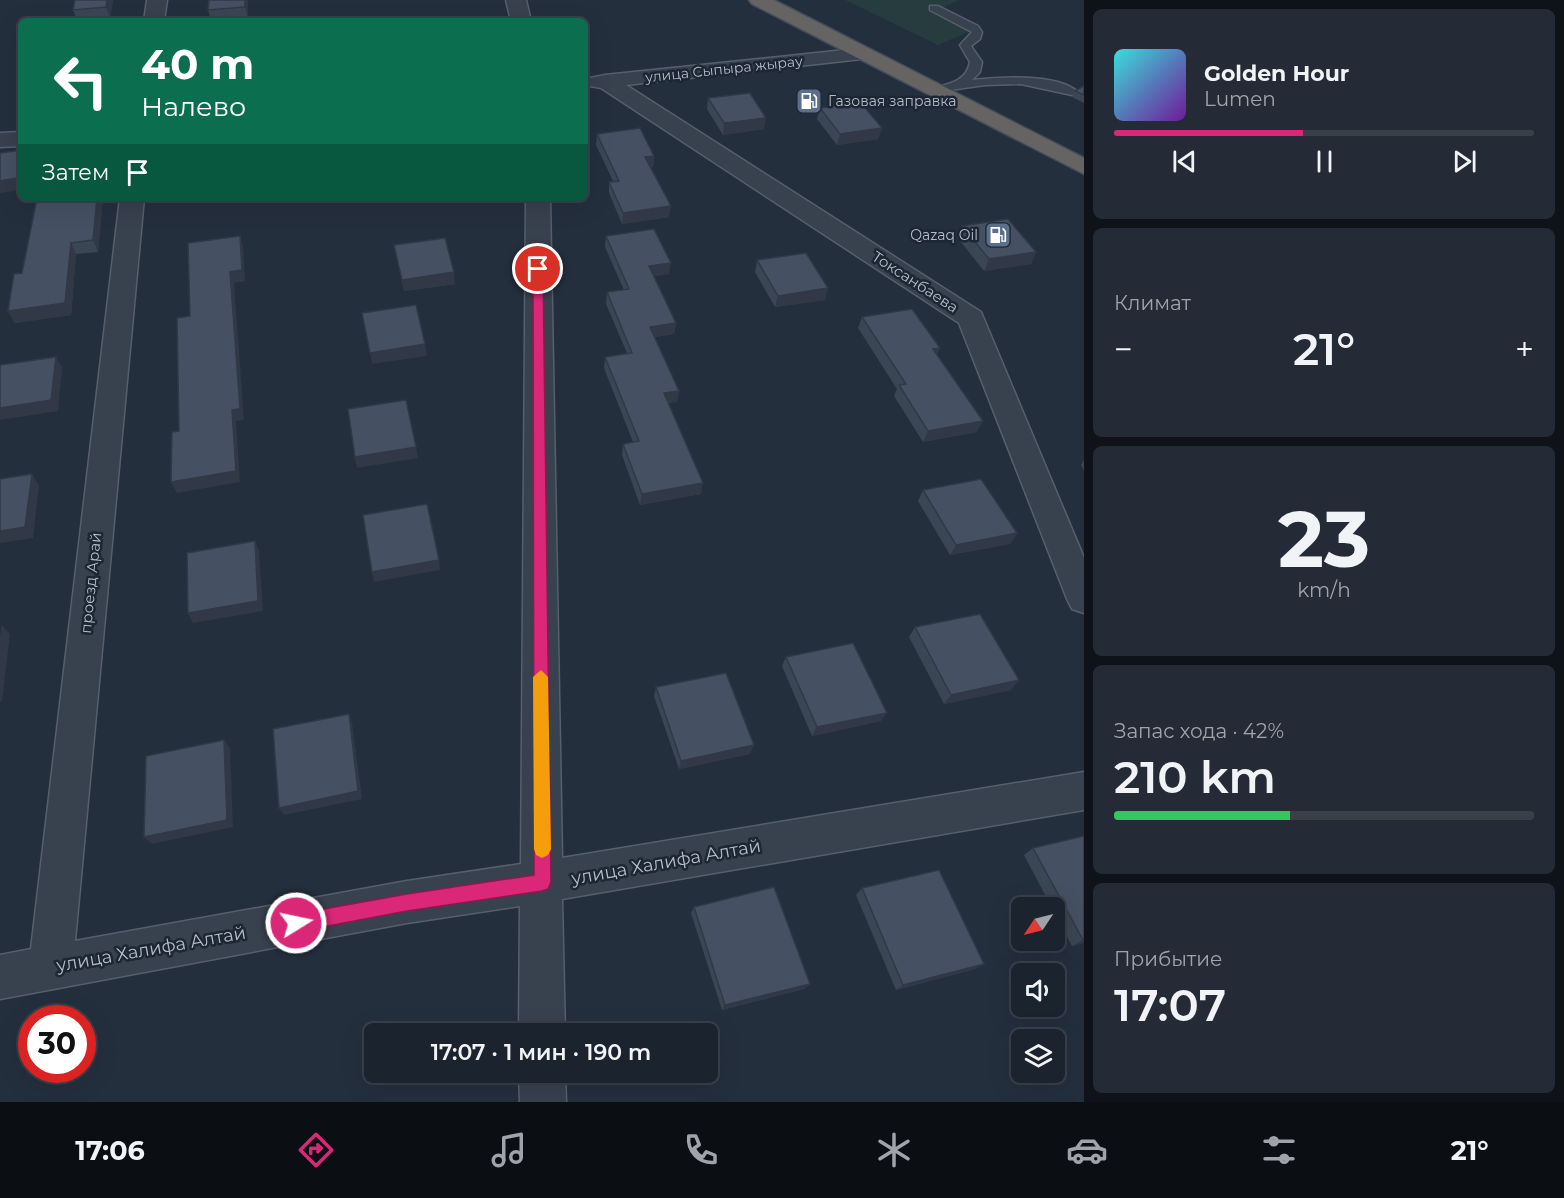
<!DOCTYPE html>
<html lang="ru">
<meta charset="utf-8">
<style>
:root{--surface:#1b232e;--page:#242b36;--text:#f1f3f6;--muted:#a0a4aa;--line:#39404a;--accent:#db2777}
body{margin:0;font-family:Montserrat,sans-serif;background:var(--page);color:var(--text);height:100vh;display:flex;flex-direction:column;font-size:22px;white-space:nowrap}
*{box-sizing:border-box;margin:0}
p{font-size:20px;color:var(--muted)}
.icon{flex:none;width:33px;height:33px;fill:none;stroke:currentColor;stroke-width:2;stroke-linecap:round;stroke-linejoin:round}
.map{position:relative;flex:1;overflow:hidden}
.panel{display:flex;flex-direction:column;gap:9px;padding:9px;background:#0f1319;width:480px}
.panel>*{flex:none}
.top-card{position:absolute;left:18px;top:18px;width:570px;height:183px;border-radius:9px;box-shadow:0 6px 24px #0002,0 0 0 2px var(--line);background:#0b6e4f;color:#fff;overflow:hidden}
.needle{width:39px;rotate:235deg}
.buttons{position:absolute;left:1011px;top:897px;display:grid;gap:12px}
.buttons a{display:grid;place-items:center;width:54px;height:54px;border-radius:9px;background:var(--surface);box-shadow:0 6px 24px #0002,0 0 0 2px var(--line);font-size:30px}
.speed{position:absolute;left:18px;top:1005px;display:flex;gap:12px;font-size:30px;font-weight:700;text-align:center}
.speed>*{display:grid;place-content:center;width:78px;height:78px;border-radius:50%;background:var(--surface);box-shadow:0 6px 24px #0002,0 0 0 2px var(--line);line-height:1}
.speed .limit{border:9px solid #d22;background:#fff;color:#111}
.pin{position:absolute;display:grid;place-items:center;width:51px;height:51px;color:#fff;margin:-26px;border:3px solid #fff;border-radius:50%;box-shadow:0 2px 6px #0007}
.me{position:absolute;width:66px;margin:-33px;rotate:80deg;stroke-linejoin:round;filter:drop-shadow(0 0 4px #0008)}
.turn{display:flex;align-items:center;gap:21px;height:126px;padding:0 24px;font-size:27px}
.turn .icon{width:78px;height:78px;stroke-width:2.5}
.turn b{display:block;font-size:42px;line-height:51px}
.then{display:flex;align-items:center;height:57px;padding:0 24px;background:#0003;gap:12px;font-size:22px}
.big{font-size:45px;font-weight:600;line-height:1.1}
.panel .card{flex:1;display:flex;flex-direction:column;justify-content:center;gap:9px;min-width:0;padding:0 21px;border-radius:9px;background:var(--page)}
.panel .dial{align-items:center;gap:0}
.dial b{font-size:78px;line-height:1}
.song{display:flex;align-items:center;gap:18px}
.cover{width:72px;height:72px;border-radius:9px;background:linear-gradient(135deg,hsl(180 70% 55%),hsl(280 70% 35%))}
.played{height:6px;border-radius:3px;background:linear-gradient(90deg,var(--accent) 45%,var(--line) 45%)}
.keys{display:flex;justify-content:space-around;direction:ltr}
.heat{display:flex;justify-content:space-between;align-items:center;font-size:33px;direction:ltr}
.charge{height:9px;border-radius:4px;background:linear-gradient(90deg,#34c759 42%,var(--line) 0)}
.trip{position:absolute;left:364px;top:1023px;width:354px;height:60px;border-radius:9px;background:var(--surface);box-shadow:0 6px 24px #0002,0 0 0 2px var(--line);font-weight:600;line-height:60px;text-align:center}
.tab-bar{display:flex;height:96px;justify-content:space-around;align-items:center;background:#0b0e12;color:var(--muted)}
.tab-bar .icon{width:42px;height:42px}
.tab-bar .selected{color:var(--accent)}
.tab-bar b{font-size:27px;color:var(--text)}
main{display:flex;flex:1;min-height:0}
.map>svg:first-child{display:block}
</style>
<main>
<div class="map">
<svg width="1084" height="1102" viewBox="0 0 1084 1102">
<rect width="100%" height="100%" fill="#242f3e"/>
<polygon fill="#263c3f" points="845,0 959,0 941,8 980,27 938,45"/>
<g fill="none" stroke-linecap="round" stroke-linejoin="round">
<g stroke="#565f6c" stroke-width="3">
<path id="service" d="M 930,6 L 938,6 L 978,26 L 982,32 L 980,39 L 971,46 L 982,62 L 980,72 L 972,80 C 999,77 1057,73 1078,92 L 1072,95 L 1021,84 L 985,85 L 929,93 L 929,89 C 947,84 966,83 970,62 L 960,45 L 972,32 L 930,10 Z"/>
</g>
<g stroke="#565f6c" stroke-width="3">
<g id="minor">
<polygon points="147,0 167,0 164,21 144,21"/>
<polygon points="506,0 526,0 531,21 511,21"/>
<polygon points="864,48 871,50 874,54 871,58 626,85 981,312 1084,558 1084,613 1072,609 1067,599 959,323 601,88 590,86 586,82 590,78 605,75"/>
<polygon points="21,132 21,146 0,147 0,133"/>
<polygon points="120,198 144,198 75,941 407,881 521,864 526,198 550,198 562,858 1084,772 1084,810 562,899 565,1034 519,1034 520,906 407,923 0,999 0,955 31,949"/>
<polygon points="519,1072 565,1072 566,1102 520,1102"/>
</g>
</g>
<g stroke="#434c59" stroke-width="3">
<polygon id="trunk" points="749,0 774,0 1084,158 1084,174 752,4"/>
</g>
<use href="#service" fill="#38414e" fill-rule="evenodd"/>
<use href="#minor" fill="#38414e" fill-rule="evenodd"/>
<use href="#trunk" fill="#656462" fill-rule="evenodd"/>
</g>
<g fill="#3b4654">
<polygon points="75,0 113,0 110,18 77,20 73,10"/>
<polygon points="209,0 248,0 248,18 211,21 208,10"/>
<polygon points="1084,86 1084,103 1072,97 1075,91"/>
<polygon points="708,98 764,129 723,135 707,109"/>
<polygon points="820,108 882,128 878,139 837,145 817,119"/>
<polygon points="597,134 654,156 653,167 650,167 669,217 622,224 609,193 609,182 613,181 596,145"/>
<polygon points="103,198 98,252 76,254 71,315 15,323 8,311 22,273"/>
<polygon points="962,226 1036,252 1031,264 984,271 957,237"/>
<polygon points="606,236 669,274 654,276 676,323 674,334 655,337 679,391 677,402 668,403 701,494 640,505 622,455 623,444 633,442 604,368 605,357 627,353 606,304 607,292 624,290 605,247"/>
<polygon points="394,245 455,284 404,291"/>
<polygon points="757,260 825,300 775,307 755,272"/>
<polygon points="862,317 937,354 977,432 923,442 894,396 897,389 858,328"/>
<polygon points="1084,460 1084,471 1081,465"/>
<polygon points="923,490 1017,533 1010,544 950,555 918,501"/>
<polygon points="915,627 1011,690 944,704 909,637"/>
<polygon points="786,657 881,721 812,736 782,666"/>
<polygon points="656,687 750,754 679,769 654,696"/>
<polygon points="1084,836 1084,943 1072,946 1054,913 1054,908 1052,908 1024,855 1033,848"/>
<polygon points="862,888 984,964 975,969 896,990 856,895"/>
<polygon points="694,907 810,984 804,989 722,1010 691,913"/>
</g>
<g fill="#303945">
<polygon points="107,0 113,0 110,18 106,7"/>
<polygon points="245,0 248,0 248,18 245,7"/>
<polygon points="766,118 764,129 723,135 724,123"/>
<polygon points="882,128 878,139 837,145 840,134"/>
<polygon points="654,156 653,167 644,168 645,157"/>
<polygon points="21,157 21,190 0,193 0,181"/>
<polygon points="97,198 103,198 98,252 93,240"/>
<polygon points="671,206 669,217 622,224 623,213"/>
<polygon points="240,236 243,247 245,281 234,283 244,420 236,421 240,482 177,493 171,482 232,410 230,272"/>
<polygon points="71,243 76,254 71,315 15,323 8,311"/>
<polygon points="1036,252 1031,264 984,271 989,259"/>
<polygon points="671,263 669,274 648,277 649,266"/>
<polygon points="454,272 455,284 404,291 402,280"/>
<polygon points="828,288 825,300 775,307 778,296"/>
<polygon points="676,323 674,334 649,338 650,327"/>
<polygon points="425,344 427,356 372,364 370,353"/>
<polygon points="940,348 935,359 933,349"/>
<polygon points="56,357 62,368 58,411 0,420 0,408"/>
<polygon points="679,391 677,402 662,404 664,393"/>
<polygon points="983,421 977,432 923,442 928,431"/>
<polygon points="416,447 418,458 357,468 355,457"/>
<polygon points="32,474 39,485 33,538 0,543 0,531"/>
<polygon points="703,483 701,494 640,505 642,494"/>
<polygon points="1017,533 1010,544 950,555 956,545"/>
<polygon points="255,541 259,551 263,611 193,623 188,613"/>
<polygon points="439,560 440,570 374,582 372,572"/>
<polygon points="2,625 10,634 2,701 0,702 0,636"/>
<polygon points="1019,680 1011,690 944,704 951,695"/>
<polygon points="887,713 881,721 812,736 817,727"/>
<polygon points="349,714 352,723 362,799 284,815 279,808"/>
<polygon points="224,740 230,748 233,827 152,844 144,837"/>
<polygon points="754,745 750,754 679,769 681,761"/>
<polygon points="1084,940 1084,943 1072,946 1083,940"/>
<polygon points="984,964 975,969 896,990 903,985"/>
<polygon points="810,984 804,989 722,1010 725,1005"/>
</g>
<g fill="#455162" stroke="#303945" stroke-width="1.5">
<polygon points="75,0 107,0 106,7 73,10"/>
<polygon points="209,0 245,0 245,7 208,10"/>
<polygon points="1084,86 1084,95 1075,91"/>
<polygon points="750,93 766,118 724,123 708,98"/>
<polygon points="861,103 882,128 840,134 820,108"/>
<polygon points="640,128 654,156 645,157 671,206 623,213 609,182 619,181 597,134"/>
<polygon points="21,150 21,157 17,178 0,181 0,153"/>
<polygon points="37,198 97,198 93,240 71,243 65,303 8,311 14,274 22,273"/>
<polygon points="1008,219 1036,252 989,259 962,226"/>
<polygon points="654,229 671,263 649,266 676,323 650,327 679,391 664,393 703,483 642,494 623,444 639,441 605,357 632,353 607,292 629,289 606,236"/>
<polygon points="240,236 242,270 230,272 240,409 232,410 236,471 171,482 172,432 179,431 177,318 190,316 188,243"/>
<polygon points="445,238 454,272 402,280 394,245"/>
<polygon points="806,253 828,288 778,296 757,260"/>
<polygon points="416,305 425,344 370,353 362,313"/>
<polygon points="912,309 940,348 933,349 983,421 928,431 899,385 906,384 862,317"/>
<polygon points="56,357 51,400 0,408 0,365"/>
<polygon points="406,400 416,447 355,457 348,409"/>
<polygon points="32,474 25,527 0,531 0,479"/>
<polygon points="981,479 1017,533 956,545 923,490"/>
<polygon points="427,504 439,560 372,572 363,515"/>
<polygon points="255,541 258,601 188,613 187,553"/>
<polygon points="980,614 1019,680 951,695 915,627"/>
<polygon points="853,643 887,713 817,727 786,657"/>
<polygon points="726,673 754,745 681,761 656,687"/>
<polygon points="349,714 358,791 279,808 273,729"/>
<polygon points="224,740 227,820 144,837 146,756"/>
<polygon points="1084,836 1084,940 1083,940 1033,848"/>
<polygon points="939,870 984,964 903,985 862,888"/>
<polygon points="774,887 810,984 725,1005 694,907"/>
</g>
<polygon fill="#db2777" stroke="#8e194d" stroke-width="1.5" points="538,265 543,269 551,882 548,889 542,891 407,911 296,932 290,929 287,923 290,917 296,914 407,894 534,875 533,269"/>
<polygon fill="#f59e0b" points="541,670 548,677 551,849 548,855 542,858 536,855 534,849 533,677"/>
<defs>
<g id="fuel-square" transform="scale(1.35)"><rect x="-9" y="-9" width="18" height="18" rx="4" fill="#5c6f8a" stroke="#1d2633"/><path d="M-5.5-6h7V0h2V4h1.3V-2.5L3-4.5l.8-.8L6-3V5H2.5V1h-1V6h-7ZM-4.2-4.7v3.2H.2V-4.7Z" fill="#fff"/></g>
</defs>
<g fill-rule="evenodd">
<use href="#fuel-square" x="809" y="101"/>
<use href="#fuel-square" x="998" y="235"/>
</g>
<g text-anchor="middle" stroke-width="5" stroke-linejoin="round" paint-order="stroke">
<g font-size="14" fill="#b4bcc9" stroke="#1d2633">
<text transform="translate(724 69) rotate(-6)" y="5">улица Сыпыра жырау</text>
</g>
<g font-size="14" fill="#b4bcc9" stroke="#1d2633" text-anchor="start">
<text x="828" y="106">Газовая заправка</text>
<text x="978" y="240" text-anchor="end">Qazaq Oil</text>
</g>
<g font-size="15" fill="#b4bcc9" stroke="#1d2633">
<text transform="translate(915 282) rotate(33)" y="5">Токсанбаева</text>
<text transform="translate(91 583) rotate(-84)" y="5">проезд Арай</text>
</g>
<g font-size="18" fill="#b4bcc9" stroke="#1d2633">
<text transform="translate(666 862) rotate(-10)" y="6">улица Халифа Алтай</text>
<text transform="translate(151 949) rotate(-10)" y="6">улица Халифа Алтай</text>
</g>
</g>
</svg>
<div class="buttons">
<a><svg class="needle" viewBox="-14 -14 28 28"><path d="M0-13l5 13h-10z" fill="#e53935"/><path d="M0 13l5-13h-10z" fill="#a0a4aa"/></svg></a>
<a><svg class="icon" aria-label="sound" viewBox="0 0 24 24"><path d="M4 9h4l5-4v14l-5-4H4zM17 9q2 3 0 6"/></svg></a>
<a><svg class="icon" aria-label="layers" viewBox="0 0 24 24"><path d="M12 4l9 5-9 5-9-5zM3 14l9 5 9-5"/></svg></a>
</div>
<div class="speed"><div class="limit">30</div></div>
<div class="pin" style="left:538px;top:269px;background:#d93025"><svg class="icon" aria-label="arrive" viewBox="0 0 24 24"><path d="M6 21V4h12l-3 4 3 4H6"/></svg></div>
<svg class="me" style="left:296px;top:923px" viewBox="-20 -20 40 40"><circle r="17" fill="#db2777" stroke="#fff" stroke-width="3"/><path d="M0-11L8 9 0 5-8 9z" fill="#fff"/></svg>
<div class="trip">17:07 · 1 мин · 190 m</div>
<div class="top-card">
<div class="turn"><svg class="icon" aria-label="left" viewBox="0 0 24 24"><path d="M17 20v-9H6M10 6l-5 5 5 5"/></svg><div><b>40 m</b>Налево</div></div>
<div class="then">Затем<svg class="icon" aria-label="arrive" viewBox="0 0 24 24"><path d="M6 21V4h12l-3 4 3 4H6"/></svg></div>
</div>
</div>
<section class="panel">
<div class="card">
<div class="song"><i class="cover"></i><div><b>Golden Hour</b><p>Lumen</p></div></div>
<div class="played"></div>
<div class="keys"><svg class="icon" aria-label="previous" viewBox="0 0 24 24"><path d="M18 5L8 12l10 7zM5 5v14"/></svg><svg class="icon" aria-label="pause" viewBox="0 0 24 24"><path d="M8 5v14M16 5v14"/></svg><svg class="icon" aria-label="next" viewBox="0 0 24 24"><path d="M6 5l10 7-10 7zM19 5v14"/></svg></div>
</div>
<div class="card"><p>Климат</p>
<div class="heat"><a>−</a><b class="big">21°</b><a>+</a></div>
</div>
<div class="card dial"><b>23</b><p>km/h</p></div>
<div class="card"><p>Запас хода · 42%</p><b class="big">210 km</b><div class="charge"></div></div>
<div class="card"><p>Прибытие</p><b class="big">17:07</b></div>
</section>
</main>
<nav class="tab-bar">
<b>17:06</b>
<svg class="icon selected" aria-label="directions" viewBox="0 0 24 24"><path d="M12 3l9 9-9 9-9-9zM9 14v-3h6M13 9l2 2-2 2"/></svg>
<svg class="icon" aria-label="music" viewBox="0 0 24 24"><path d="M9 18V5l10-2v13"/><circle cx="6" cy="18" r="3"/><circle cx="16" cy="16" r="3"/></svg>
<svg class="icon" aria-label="phone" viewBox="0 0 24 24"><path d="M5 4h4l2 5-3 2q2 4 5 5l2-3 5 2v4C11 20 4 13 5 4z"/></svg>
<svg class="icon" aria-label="climate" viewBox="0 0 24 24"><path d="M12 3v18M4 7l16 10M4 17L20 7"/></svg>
<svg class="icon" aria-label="car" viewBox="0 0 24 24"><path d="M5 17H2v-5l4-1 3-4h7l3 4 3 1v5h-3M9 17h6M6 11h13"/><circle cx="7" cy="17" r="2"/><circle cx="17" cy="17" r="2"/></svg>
<svg class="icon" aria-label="filters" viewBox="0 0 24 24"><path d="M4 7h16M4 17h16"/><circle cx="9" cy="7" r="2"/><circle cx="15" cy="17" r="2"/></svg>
<b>21°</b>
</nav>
